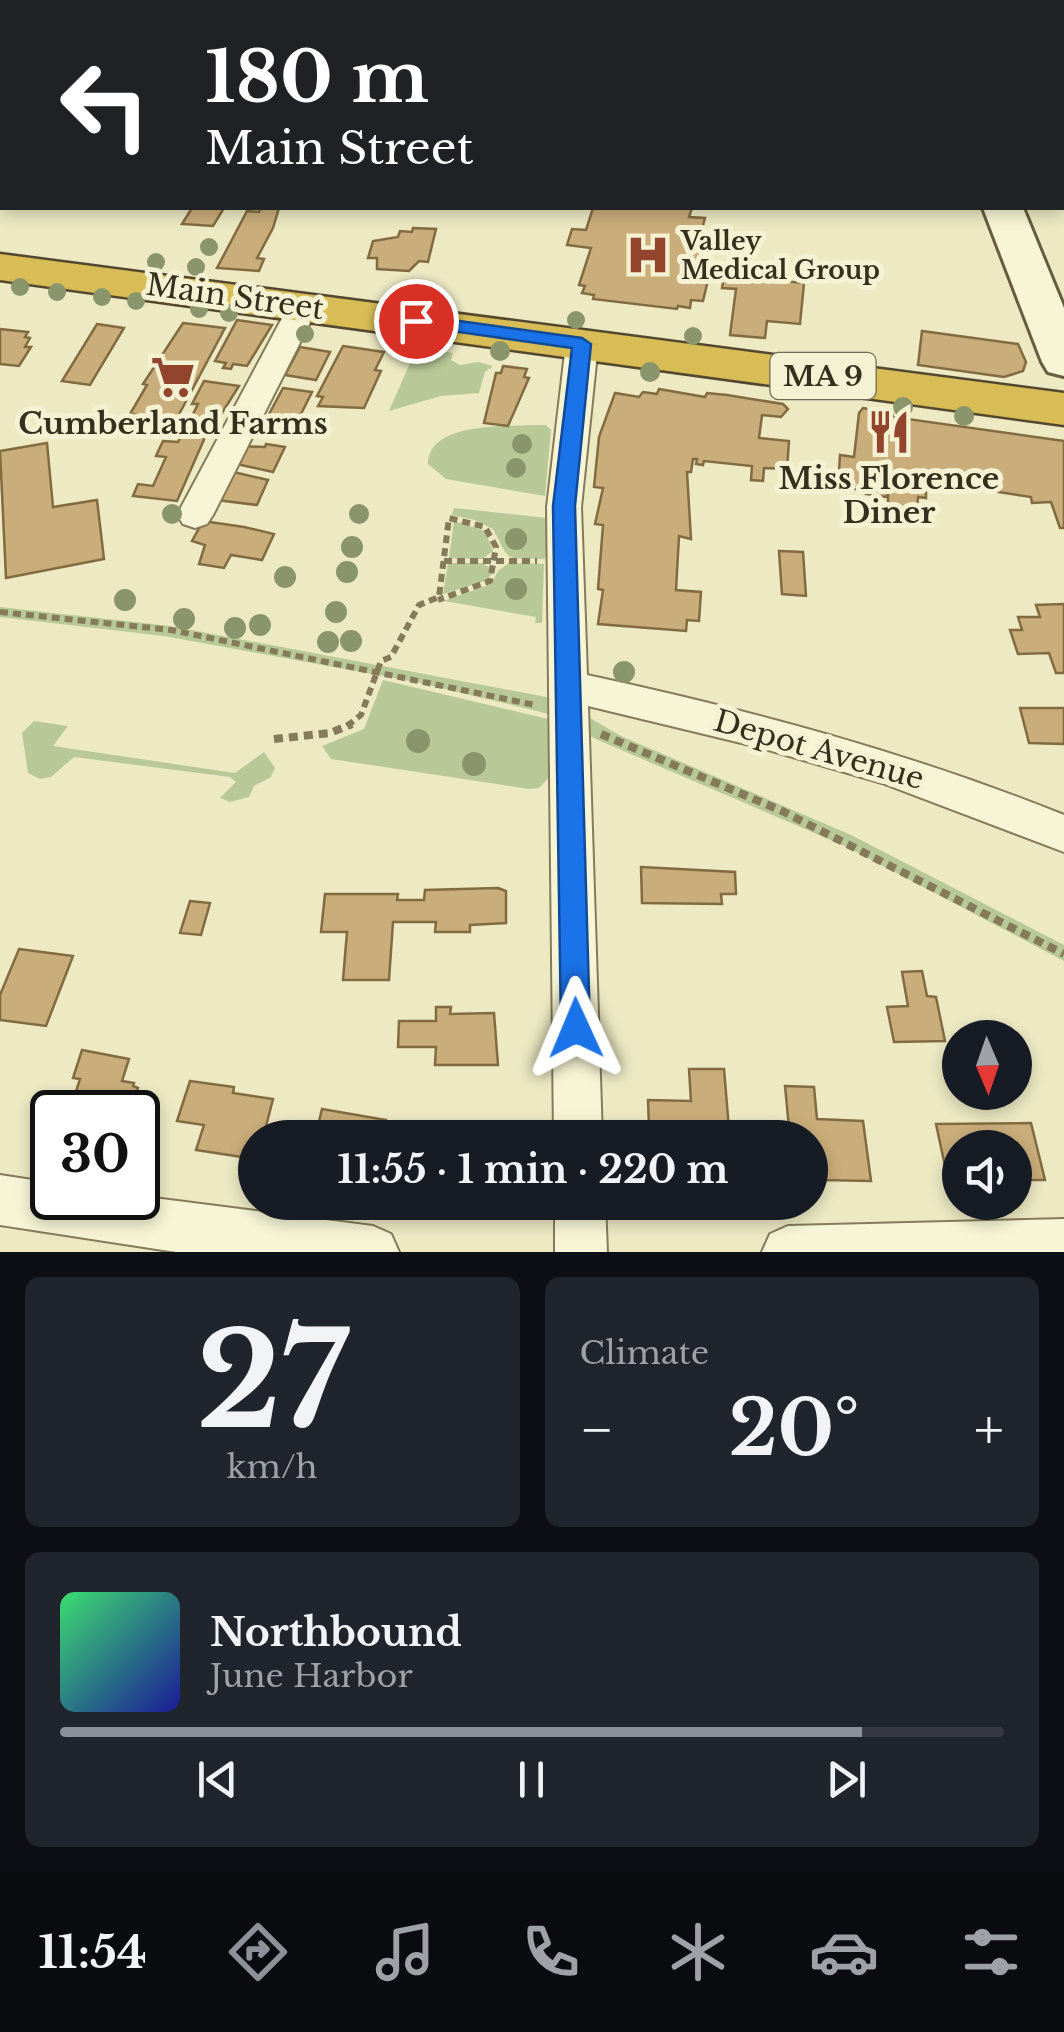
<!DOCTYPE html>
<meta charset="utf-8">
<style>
:root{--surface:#171b24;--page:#20242c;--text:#f1f3f6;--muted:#9ea1a6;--line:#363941;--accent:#8c9099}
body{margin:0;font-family:"Libre Baskerville",serif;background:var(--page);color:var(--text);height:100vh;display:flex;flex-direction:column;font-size:38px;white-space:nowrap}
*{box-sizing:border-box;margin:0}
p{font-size:32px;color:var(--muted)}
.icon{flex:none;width:55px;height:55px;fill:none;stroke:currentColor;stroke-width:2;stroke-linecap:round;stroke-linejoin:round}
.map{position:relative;height:1252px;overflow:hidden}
.sheet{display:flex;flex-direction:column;gap:25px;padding:25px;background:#0d0f14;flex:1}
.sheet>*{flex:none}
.guide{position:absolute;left:0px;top:0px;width:1065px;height:210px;box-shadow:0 5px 15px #0003;background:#202124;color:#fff;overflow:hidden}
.needle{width:65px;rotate:178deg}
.tools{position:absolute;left:942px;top:1020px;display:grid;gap:20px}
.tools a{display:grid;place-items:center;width:90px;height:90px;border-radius:50%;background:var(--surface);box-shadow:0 5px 15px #0003;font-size:50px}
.speed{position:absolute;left:30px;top:1090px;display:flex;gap:20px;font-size:50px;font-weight:700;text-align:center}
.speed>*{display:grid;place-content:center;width:130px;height:130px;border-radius:50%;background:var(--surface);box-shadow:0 5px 15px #0003;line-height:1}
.speed .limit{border:5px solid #111;border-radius:15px;background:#fff;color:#111}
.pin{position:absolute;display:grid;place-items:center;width:85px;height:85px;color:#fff;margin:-42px;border:5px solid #fff;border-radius:50%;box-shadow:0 2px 10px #0007}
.me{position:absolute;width:110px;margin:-55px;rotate:359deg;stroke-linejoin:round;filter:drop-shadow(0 0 8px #0008)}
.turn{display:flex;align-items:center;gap:35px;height:210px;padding:0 40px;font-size:45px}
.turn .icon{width:130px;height:130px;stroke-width:2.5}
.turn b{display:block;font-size:70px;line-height:85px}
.big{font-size:75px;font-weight:700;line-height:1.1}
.sheet .tile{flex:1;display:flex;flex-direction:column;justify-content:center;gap:15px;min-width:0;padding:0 35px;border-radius:15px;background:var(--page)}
.sheet .dial{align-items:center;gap:0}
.dial b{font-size:130px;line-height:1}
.song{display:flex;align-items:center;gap:30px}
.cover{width:120px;height:120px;border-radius:15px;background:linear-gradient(135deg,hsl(140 70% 55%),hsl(240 70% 35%))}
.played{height:10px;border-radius:5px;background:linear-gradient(90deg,var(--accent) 85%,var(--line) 85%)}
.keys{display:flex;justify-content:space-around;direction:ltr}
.heat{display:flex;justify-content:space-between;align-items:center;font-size:55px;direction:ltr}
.sheet .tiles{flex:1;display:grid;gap:25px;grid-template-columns:1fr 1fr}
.tile:last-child{grid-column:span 2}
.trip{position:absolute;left:238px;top:1120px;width:590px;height:100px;border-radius:50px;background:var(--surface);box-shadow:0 5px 15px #0003;font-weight:700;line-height:100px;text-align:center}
.dock{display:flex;height:160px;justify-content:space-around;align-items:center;background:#090b0e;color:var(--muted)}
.dock .icon{width:70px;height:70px}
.dock .on{color:var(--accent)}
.dock b{font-size:45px;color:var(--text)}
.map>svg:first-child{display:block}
</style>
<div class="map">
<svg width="1064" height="1252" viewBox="0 0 1064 1252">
<rect width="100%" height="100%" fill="#ece9c3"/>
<g fill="#b8c997">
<polygon points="417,347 453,353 451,360 460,365 478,362 493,366 485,372 479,393 441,396 389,411"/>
<path d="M 530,425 L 546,425 L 551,430 L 545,496 L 446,479 L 428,464 C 429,423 500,427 530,425 Z"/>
<path d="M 454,508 L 547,518 L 550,553 L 544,559 C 503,558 511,563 493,529 L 475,520 L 452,515 Z"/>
<polygon points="454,521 485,531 493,551 482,559 449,558"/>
<polygon points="448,563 482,563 495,571 485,581 443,594"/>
<polygon points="509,563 544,564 542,623 535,623 536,617 444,601 491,584 498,571"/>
<polygon points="0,607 170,626 557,699 621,736 851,835 1064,945 1064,961 847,847 598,740 545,713 416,682 164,636 0,617"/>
<polygon points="383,680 552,720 552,774 539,788 529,789 331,759 322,746 364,729"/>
<polygon points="34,721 68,726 53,746 235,773 264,752 275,768 271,777 254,786 249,797 230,802 220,798 236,782 230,777 74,757 51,777 40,779 28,773 22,733"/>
</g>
<g fill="#c9ad7a" stroke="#836b41" stroke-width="2.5">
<polygon points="192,208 224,208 213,226 182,224"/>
<polygon points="261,208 279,208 273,228 257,258 264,259 259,271 217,268 247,211 259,212"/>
<polygon points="593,208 692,208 689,217 705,218 698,244 709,246 705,262 712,263 703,301 691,300 690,308 678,306 677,309 593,299 594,295 582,293 585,286 579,285 591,248 567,245 572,229 586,230"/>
<polygon points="413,228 436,229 428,262 419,261 409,271 377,269 377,258 368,258 373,241 398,237 400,231 412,232"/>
<polygon points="724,275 804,283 800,324 767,321 765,338 730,335 736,289 722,288"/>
<polygon points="237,320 272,325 247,366 233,364 231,369 223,368 226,363 215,361"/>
<polygon points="183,323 225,328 176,420 130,414 147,385 143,384"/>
<polygon points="97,324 124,328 90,385 62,381"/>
<polygon points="0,329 28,332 25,337 30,338 25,347 31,347 19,366 0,364"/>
<polygon points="922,331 1018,344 1026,362 1023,371 1004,377 918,365"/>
<polygon points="343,346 384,352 375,370 381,371 364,408 318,406 323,397 317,396"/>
<polygon points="300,347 330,352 316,380 285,375"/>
<polygon points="503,366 527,369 524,377 529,378 508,426 484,423 496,373 501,373"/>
<polygon points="204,381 239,386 215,424 191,418 198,404 192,404"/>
<polygon points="283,388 312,392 290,436 260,431"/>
<polygon points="659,389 705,397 707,393 727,395 783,404 788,409 781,417 762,415 759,438 789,441 787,469 764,468 763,481 751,480 752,466 704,461 703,465 696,464 697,459 693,459 691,472 687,472 691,539 679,536 676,590 701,592 699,621 687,620 686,631 598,624 603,590 598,589 603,525 595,524 603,488 594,487 599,437 615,393 639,397 643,392 657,394"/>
<polygon points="863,408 892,413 893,417 1064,441 1064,528 1060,528 1051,502 1032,503 1031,497 926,481 926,498 918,497 917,514 888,510 888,494 886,497 866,494 866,491 838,486 840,455 854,457 859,413"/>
<polygon points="183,432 206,435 177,501 133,496 138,484 153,486 166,457 156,456 163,441 178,442"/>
<polygon points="47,443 53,507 97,500 104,559 6,578 0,451"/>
<polygon points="266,444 285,447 273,472 232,463 240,446 265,447"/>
<polygon points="229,471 268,480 257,505 216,500"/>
<polygon points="203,521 244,527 274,534 262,560 231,555 224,568 199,564 205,545 192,541"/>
<polygon points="779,551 803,552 806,596 782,594"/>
<polygon points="1064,604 1064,673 1056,673 1049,653 1018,654 1010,630 1022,630 1018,617 1040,617 1036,605"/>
<polygon points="1020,708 1064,708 1064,744 1029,743"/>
<polygon points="641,867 735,872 736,894 721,894 722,904 642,903"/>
<polygon points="498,888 506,891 506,923 470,925 470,932 435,932 436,922 393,922 389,980 343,980 347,932 321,932 325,894 398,894 397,900 424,900 425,890"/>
<polygon points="190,901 210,903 201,935 180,933"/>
<polygon points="19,949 73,956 46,1026 0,1020 0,995"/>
<polygon points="922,971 927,996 936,997 945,1041 894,1042 887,1007 908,1006 902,972"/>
<polygon points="436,1007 451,1007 450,1014 494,1013 498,1065 435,1065 436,1047 398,1047 399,1021 436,1021"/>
<polygon points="82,1050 129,1059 122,1081 134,1083 133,1086 138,1088 131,1111 76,1112 77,1108 71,1107 80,1079 73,1078"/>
<polygon points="689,1069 724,1069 729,1129 696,1129 697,1138 671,1138 671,1127 649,1127 648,1100 691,1101"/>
<polygon points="190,1081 234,1087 233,1093 273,1099 263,1138 255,1138 255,1159 196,1150 204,1125 177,1121"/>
<polygon points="785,1086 814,1087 817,1119 863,1121 871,1181 822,1180 819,1155 810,1155 810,1138 790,1138"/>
<polygon points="322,1109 386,1120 382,1138 315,1138"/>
<polygon points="1031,1123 1045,1180 1015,1180 1015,1148 960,1148 960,1180 948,1180 936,1124"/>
<polygon points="438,1129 508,1136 437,1138"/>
</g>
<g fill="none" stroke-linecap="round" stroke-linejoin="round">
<g stroke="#857b5a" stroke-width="4">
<g id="street">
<polygon points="304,296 315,298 319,305 213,515 207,524 195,528 183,524 177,515 289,305 293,298"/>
<path d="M 582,334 L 593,337 L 598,344 L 581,507 L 587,675 C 750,710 910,753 1064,815 L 1064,852 L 882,783 L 758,747 L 588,706 L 602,1138 L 554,1138 L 547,507 L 566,344 L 571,337 Z"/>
<polygon points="0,1175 52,1183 52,1198 138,1196 373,1226 391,1234 399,1252 176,1252 0,1225"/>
<polygon points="555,1202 605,1202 607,1252 555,1252"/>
<polygon points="1064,1219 1064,1252 762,1252 770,1234 788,1226"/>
</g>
</g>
<g stroke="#675c3e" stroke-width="6">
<g id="secondary">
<polygon points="906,0 940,0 941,2 908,2"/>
<polygon points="983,208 1023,208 1064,308 1064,376 1048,372 1042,362"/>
</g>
</g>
<g stroke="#53482f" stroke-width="5">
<polygon id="highway" points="0,254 1064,393 1064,425 0,280"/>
</g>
<g stroke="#857b5a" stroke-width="6" stroke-dasharray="8 5" stroke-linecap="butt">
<polyline points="444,561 537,561"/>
<polyline points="0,612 171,630 535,705"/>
<polyline points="347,726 361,715 381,661 391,657 419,605 439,597 449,518 485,527 496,547 490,581 438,600"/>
</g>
<g stroke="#857b5a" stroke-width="8" stroke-dasharray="9 6" stroke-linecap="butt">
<polyline points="601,734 782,811 1064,954"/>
<polyline points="274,739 330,733 352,724"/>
</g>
<use href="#street" fill="#f7f5d5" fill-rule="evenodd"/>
<use href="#secondary" fill="#f7f5d5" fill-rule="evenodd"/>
<use href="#highway" fill="#d8bd56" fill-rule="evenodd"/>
</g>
<g fill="#8b956c">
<circle cx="209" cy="247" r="9"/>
<circle cx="156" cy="262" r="9"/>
<circle cx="196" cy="267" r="9"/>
<circle cx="20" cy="287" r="9"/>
<circle cx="57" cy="292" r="9"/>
<circle cx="102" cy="297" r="9"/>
<circle cx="136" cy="301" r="9"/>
<circle cx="199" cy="309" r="9"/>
<circle cx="229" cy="313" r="9"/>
<circle cx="576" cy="320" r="9"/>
<circle cx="305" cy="334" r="9"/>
<circle cx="693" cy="336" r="9"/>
<circle cx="500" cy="351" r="10"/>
<circle cx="650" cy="372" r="10"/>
<circle cx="903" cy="407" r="10"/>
<circle cx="964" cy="416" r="10"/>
<circle cx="522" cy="444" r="10"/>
<circle cx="516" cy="468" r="10"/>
<circle cx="172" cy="514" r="10"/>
<circle cx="359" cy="514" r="10"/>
<circle cx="516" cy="539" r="11"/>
<circle cx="352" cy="547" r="11"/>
<circle cx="347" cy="572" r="11"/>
<circle cx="285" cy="577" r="11"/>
<circle cx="516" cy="589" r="11"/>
<circle cx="125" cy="600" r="11"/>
<circle cx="336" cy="612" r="11"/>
<circle cx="184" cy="619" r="11"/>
<circle cx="260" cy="625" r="11"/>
<circle cx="235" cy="628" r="11"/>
<circle cx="351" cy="641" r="11"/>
<circle cx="328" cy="642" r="11"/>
<circle cx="624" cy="672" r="11"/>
<circle cx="418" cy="741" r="12"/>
<circle cx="474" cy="764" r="12"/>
</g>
<polygon fill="#1a73e8" stroke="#114b97" stroke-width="2.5" points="416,315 582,338 591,344 575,506 590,1028 585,1037 576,1041 566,1037 561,1028 553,506 572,348 409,325 409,317"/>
<defs>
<g id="hospital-bare" transform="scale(3.45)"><path d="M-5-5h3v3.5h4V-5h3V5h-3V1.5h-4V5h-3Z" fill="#92442d" stroke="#f4f2d2" stroke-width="2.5" paint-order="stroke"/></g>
<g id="supermarket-bare" transform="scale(3.45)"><path d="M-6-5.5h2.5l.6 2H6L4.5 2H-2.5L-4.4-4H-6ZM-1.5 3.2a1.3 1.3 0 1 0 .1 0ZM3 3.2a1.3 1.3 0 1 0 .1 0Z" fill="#92442d" stroke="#f4f2d2" stroke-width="2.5" paint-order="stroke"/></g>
<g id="restaurant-bare" transform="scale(3.45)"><path d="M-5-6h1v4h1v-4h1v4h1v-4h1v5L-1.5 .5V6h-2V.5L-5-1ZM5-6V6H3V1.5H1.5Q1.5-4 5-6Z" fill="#92442d" stroke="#f4f2d2" stroke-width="2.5" paint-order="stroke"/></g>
</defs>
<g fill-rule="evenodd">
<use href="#hospital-bare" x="648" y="255"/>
<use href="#supermarket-bare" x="173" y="377"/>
<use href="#restaurant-bare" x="889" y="432"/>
</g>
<g text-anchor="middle" stroke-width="10" stroke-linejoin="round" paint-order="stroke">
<g font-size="25" font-weight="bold" fill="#362f1e" stroke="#f4f2d2" text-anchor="start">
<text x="681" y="250">Valley<tspan x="681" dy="29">Medical Group</tspan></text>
</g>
<rect fill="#f4f2d2" stroke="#6f6a54" stroke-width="2.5" x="770.5" y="353" width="105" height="46" rx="8"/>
<g font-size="28" font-weight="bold" fill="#362f1e">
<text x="823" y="386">MA 9</text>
</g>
<g font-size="30" fill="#362f1e" stroke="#f4f2d2">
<text transform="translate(235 297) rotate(8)" y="10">Main Street</text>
<text transform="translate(819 750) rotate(16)" y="10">Depot Avenue</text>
</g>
<g font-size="30" font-weight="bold" fill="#362f1e" stroke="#f4f2d2">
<text x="173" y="434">Cumberland Farms</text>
<text x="889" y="489">Miss Florence<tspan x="889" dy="34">Diner</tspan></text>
</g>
</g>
</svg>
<div class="tools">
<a><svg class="needle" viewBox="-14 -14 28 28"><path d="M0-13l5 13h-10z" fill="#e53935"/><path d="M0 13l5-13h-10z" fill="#9ea1a6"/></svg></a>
<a><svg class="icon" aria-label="sound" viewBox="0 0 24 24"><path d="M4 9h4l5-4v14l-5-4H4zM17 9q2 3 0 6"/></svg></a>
</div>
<div class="speed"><div class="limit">30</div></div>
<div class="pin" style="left:416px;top:321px;background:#d93025"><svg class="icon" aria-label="arrive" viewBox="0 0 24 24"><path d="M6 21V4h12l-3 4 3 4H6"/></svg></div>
<svg class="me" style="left:576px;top:1028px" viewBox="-20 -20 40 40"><path d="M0-17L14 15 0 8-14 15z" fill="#1a73e8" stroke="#fff" stroke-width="4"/></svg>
<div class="trip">11:55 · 1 min · 220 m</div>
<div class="guide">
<div class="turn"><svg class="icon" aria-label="left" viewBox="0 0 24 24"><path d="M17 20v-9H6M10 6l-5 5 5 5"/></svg><div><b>180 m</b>Main Street</div></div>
</div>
</div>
<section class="sheet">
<div class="tiles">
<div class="tile dial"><b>27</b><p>km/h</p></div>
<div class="tile"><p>Climate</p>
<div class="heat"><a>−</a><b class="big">20°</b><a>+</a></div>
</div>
<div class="tile">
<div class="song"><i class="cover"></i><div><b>Northbound</b><p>June Harbor</p></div></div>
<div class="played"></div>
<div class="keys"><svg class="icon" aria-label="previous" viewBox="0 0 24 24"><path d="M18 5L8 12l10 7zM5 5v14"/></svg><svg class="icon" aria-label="pause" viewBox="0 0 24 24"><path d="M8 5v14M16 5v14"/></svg><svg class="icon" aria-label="next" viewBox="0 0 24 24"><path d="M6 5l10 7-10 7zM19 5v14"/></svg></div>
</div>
</div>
</section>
<nav class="dock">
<b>11:54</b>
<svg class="icon on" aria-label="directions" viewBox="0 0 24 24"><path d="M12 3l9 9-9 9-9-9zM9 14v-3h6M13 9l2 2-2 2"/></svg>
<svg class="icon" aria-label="music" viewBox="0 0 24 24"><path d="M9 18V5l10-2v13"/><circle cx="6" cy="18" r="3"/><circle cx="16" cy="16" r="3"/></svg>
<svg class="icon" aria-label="phone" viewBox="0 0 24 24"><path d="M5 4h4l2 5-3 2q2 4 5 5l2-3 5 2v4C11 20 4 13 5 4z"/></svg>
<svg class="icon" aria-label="climate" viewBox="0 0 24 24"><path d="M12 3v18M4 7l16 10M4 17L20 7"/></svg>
<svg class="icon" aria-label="car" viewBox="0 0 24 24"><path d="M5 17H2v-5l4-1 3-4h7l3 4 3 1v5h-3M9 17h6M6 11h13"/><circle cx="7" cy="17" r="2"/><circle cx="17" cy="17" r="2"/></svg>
<svg class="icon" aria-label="filters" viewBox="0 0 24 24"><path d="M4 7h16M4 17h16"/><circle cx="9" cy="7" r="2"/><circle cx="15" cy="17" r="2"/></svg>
</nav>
